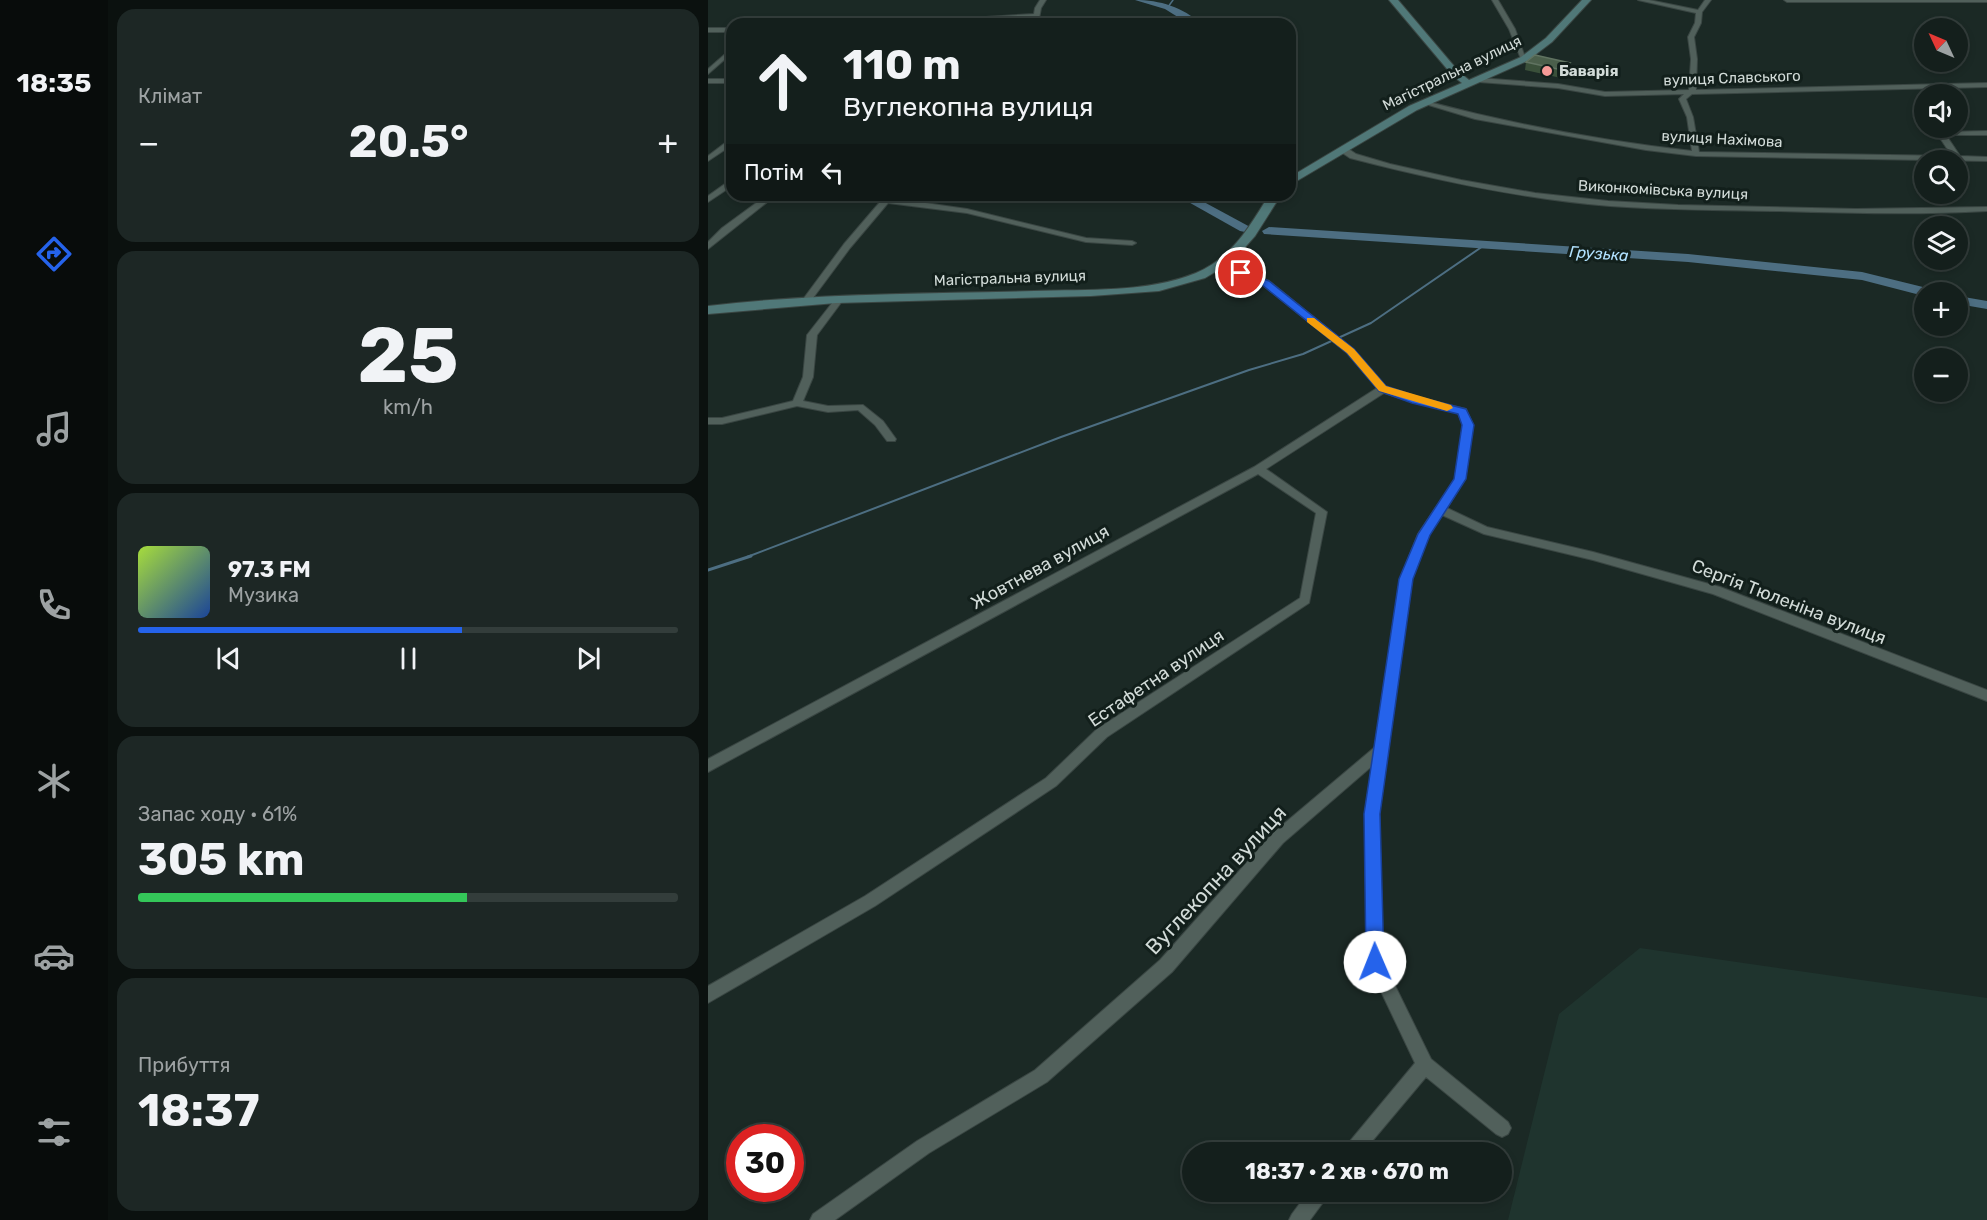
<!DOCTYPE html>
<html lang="uk">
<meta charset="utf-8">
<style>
:root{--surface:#141f1c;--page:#1d2725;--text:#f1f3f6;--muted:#9da2a3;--line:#333d3b;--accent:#2563eb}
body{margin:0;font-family:Rubik,sans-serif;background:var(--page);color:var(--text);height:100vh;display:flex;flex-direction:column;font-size:22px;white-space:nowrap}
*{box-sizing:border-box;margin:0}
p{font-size:20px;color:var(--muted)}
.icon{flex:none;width:33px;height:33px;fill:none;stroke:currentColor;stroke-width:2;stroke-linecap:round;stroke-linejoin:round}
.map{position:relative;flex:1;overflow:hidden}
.details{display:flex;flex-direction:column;gap:9px;padding:9px;background:#0b110f;width:600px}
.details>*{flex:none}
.hud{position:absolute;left:18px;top:18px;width:570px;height:183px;border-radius:18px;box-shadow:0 3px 9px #0003,0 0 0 2px var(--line);background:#141f1c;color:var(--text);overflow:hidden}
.needle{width:39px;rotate:314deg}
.tools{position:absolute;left:1206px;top:18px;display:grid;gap:12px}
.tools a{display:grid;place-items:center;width:54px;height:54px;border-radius:50%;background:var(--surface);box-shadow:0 3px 9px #0003,0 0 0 2px var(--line);font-size:30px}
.speed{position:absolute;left:18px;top:1124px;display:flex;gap:12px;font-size:30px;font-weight:700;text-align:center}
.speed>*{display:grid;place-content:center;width:78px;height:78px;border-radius:50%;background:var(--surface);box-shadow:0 3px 9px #0003,0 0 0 2px var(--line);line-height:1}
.speed .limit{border:9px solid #d22;background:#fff;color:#111}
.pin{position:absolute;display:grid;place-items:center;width:51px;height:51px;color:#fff;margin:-26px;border:3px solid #fff;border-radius:50%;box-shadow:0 2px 6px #0007}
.me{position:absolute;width:66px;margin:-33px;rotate:359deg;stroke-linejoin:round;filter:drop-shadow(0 0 4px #0008)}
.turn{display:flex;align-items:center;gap:21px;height:126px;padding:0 18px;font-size:27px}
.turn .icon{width:78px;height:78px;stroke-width:2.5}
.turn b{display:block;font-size:42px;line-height:51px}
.then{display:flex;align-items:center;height:57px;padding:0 18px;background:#0003;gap:12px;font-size:22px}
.big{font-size:45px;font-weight:700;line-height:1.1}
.details .widget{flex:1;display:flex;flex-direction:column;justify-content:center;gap:9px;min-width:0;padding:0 21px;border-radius:18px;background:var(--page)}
.details .dial{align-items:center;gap:0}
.dial b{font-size:78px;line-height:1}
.song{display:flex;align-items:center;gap:18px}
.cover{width:72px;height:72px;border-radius:9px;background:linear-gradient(135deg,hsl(80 70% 55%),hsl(220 70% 35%))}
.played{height:6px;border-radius:3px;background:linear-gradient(90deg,var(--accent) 60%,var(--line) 60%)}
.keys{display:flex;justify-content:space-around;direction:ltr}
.heat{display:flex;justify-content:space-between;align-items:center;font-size:33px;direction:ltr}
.charge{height:9px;border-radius:4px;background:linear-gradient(90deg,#34c759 61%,var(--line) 0)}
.trip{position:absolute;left:474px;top:1142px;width:330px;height:60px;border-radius:30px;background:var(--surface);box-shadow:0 3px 9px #0003,0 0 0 2px var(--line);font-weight:700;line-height:60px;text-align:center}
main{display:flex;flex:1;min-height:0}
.menu{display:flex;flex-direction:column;width:108px;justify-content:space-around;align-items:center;background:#080c0b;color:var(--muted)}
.menu .icon{width:42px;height:42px}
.menu .on{color:var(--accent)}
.menu b{font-size:27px;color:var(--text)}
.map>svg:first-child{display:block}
</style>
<main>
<nav class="menu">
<b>18:35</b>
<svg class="icon on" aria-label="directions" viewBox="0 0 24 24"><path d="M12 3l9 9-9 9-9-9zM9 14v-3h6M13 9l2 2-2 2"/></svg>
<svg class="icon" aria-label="music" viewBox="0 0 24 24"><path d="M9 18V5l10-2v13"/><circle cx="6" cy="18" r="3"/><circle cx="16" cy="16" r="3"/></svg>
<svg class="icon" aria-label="phone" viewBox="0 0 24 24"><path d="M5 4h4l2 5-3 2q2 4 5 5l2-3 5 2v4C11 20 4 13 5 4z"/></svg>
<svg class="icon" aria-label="climate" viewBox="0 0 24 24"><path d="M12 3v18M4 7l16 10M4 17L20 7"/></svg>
<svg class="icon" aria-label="car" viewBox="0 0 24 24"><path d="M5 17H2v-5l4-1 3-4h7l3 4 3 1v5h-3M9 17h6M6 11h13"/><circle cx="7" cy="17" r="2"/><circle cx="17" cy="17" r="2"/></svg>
<svg class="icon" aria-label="filters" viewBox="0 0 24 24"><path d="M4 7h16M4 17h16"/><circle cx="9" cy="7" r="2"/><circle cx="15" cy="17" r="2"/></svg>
</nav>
<section class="details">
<div class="widget"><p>Клімат</p>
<div class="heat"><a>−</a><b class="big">20.5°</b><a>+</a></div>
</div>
<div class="widget dial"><b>25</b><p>km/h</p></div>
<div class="widget">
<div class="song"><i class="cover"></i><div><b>97.3 FM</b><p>Музика</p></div></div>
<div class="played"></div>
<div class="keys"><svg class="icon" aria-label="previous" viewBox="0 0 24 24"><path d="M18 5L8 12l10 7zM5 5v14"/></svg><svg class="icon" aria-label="pause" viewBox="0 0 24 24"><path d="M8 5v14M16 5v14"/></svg><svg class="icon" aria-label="next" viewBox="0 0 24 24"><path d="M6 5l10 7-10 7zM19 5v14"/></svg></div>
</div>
<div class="widget"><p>Запас ходу · 61%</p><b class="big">305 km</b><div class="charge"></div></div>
<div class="widget"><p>Прибуття</p><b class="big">18:37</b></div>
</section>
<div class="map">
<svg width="1279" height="1220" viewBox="0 0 1279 1220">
<rect width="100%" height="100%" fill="#1b2925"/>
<polygon fill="#1f342e" points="932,948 1279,998 1279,1220 800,1220 851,1014"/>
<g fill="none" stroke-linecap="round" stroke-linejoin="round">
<polyline stroke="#4d6e82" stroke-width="1.5" points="460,7 465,0"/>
<polyline stroke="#4d6e82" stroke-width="2" points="39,557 353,437 541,370 595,354 663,323 778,244"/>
<polyline stroke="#4d6e82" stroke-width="3" points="0,570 43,556"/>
<g fill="#4d6e82" fill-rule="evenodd">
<path d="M 427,0 C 452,0 475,7 493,24 L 481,24 L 457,9 Z"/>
<polygon points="468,195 483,195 544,228 537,232 532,231"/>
<polygon points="561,227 980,254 1154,272 1223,289 1225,292 1216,292 1216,296 1154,280 980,262 556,234 554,231"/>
<polygon points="1250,296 1279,301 1279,309 1250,304"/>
</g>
<g stroke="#3a4643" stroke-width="2">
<g id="street">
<polygon points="332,0 338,0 333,8 330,24 326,24 326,18 194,24 197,22 326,14 327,8"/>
<polygon points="784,0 790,0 807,29 818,60 813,59 801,29"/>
<path d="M 930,0 L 941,0 L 990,10 L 997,0 L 1003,0 L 994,12 L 993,23 L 986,37 L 989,59 L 988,90 L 1279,83 L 1279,87 L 984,94 L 978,99 L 985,117 L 991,152 L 1244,156 L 1230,135 L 1234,132 L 1279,131 L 1279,135 L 1238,135 L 1252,156 L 1279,157 L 1279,161 L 988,156 L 938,150 L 767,119 L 714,103 L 717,101 C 804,124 894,141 984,151 L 979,117 L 971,99 L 976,94 L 897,96 L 850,88 L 771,82 L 768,80 L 771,78 L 850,84 L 897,92 L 981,90 L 983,59 L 980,37 L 987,23 L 988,13 Z"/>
<polygon points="1076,0 1279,0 1279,2 1079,2"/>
<rect x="0" y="28" width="24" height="4"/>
<polygon points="24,48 24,53 0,74 0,69"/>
<rect x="0" y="79" width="24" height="4"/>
<polygon points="21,140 24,140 24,145 0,161 0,156"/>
<path d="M 633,148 L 639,148 L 648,154 L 682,164 L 753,180 L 827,193 L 900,201 L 970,205 L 1148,209 L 1279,207 L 1279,211 C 1209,215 1140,213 1070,211 C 1014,210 958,210 902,206 C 814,199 727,180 642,158 L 633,152 Z"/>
<polygon points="21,181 24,181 24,186 0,202 0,196"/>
<polygon points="59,195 68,195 0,249 0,242 14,228"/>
<polygon points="178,195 186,195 183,198 259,209 378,238 424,241 428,243 424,245 378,242 259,213 180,203 142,248 102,302 96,302 96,298 136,244"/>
<polygon points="512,262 561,281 645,349 678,387 711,398 758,409 765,425 757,479 739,508 779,527 885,552 1012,587 1279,690 1279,701 1005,594 885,560 776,534 734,515 721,535 704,579 671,814 675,961 723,1059 800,1122 803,1128 800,1134 794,1137 788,1134 718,1077 655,1152 635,1152 638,1146 707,1063 659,962 657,814 664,766 575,843 464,972 339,1082 221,1153 127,1220 102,1220 105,1214 209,1141 327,1070 452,960 565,833 667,747 692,579 710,534 747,479 755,425 750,413 705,402 676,393 558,469 619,512 601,603 399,737 348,786 167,906 0,1003 0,986 157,896 338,778 389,729 592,598 608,513 550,474 0,772 0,759 546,467 669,388 639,353 555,285 509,267 509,263"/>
<polygon points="131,297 135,300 109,335 105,377 95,401 120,406 155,405 175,421 188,439 187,441 179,441 167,425 150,410 120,412 89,406 14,424 0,424 0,418 14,418 85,401 95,377 99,335 128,298"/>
<polygon points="601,1191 622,1191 619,1197 602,1220 581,1220 584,1214"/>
</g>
</g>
<g stroke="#3a4643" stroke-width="2">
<g id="secondary">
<polygon points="681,0 690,0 751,72 761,80 813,57 838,38 874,0 883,0 844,42 819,61 709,110 582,185 582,177 701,106 754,83 745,76"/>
<path d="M 561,195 L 573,195 L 547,236 L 524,262 L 497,278 L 451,291 L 383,296 L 128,303 L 0,314 L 0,306 C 109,293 217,294 326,291 C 379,289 439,293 488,273 C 524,258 542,226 561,195 Z"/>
</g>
</g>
<use href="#street" fill="#51605b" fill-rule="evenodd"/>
<use href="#secondary" fill="#507878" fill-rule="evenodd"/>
</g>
<polygon fill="#3a503a" points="818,62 862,63 861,71 853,78 817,70"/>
<polygon fill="#273a2a" points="862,63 861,71 853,78 854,70"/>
<polygon fill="#4b5f4b" stroke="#607361" stroke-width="1.5" points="827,55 862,63 854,70 818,62"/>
<polygon fill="#2563eb" stroke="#184099" stroke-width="1.5" points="533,270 561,281 646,349 678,386 711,397 758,409 766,425 758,479 722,535 705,579 672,814 676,962 674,968 667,971 661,968 658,962 656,814 691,579 710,534 746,479 754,425 750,414 704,403 671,391 639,353 554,285 530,275 529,273"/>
<polygon fill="#f59e0b" points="599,318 606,318 646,349 678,386 743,405 745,408 739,411 671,391 639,353 599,322"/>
<circle fill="#f59b98" stroke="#121f1b" stroke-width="2" cx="839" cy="71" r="6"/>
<g text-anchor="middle" stroke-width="6" stroke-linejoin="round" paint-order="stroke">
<g font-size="15" font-weight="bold" fill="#d2dbd8" stroke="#121f1b" text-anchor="start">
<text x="851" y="76">Баварія</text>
</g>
<g font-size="15" fill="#d2dbd8" stroke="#121f1b">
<text transform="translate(744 73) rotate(-26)" y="5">Магістральна вулиця</text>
<text transform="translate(1024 78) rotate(-2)" y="5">вулиця Славського</text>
<text transform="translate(1014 139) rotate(3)" y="5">вулиця Нахімова</text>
<text transform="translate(955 190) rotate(3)" y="5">Виконкомівська вулиця</text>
<text transform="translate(302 278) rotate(-2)" y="5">Магістральна вулиця</text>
</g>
<g font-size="16" font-style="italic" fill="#b2e2ff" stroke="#121f1b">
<text transform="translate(891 253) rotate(4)" y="6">Грузька</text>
</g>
<g font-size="18" fill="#d2dbd8" stroke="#121f1b">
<text transform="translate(332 567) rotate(-29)" y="6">Жовтнева вулиця</text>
<text transform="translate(1081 602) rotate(21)" y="6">Сергія Тюленіна вулиця</text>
<text transform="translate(448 678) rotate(-34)" y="6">Естафетна вулиця</text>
</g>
<g font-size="21" fill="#d2dbd8" stroke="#121f1b">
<text transform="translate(508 880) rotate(-47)" y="7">Вуглекопна вулиця</text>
</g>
</g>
</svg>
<div class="tools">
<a><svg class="needle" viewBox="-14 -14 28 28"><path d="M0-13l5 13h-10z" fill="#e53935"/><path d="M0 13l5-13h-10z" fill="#9da2a3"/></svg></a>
<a><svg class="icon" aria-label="sound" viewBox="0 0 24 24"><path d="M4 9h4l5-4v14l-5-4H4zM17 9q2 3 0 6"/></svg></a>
<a><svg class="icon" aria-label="search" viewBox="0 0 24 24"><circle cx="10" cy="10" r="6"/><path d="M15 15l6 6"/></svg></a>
<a><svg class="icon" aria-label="layers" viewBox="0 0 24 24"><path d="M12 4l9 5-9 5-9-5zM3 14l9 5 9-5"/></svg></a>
<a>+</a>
<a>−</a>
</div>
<div class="speed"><div class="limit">30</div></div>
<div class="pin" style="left:533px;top:273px;background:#d93025"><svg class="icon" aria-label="arrive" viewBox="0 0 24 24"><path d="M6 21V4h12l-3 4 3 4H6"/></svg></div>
<svg class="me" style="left:667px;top:962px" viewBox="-20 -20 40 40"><circle r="19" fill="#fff"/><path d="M0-13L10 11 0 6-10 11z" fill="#2563eb"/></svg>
<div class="trip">18:37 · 2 хв · 670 m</div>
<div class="hud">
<div class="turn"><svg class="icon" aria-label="ahead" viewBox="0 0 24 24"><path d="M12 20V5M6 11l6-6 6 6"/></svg><div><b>110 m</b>Вуглекопна вулиця</div></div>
<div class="then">Потім<svg class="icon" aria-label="left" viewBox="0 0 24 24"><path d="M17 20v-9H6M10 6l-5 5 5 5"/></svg></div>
</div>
</div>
</main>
